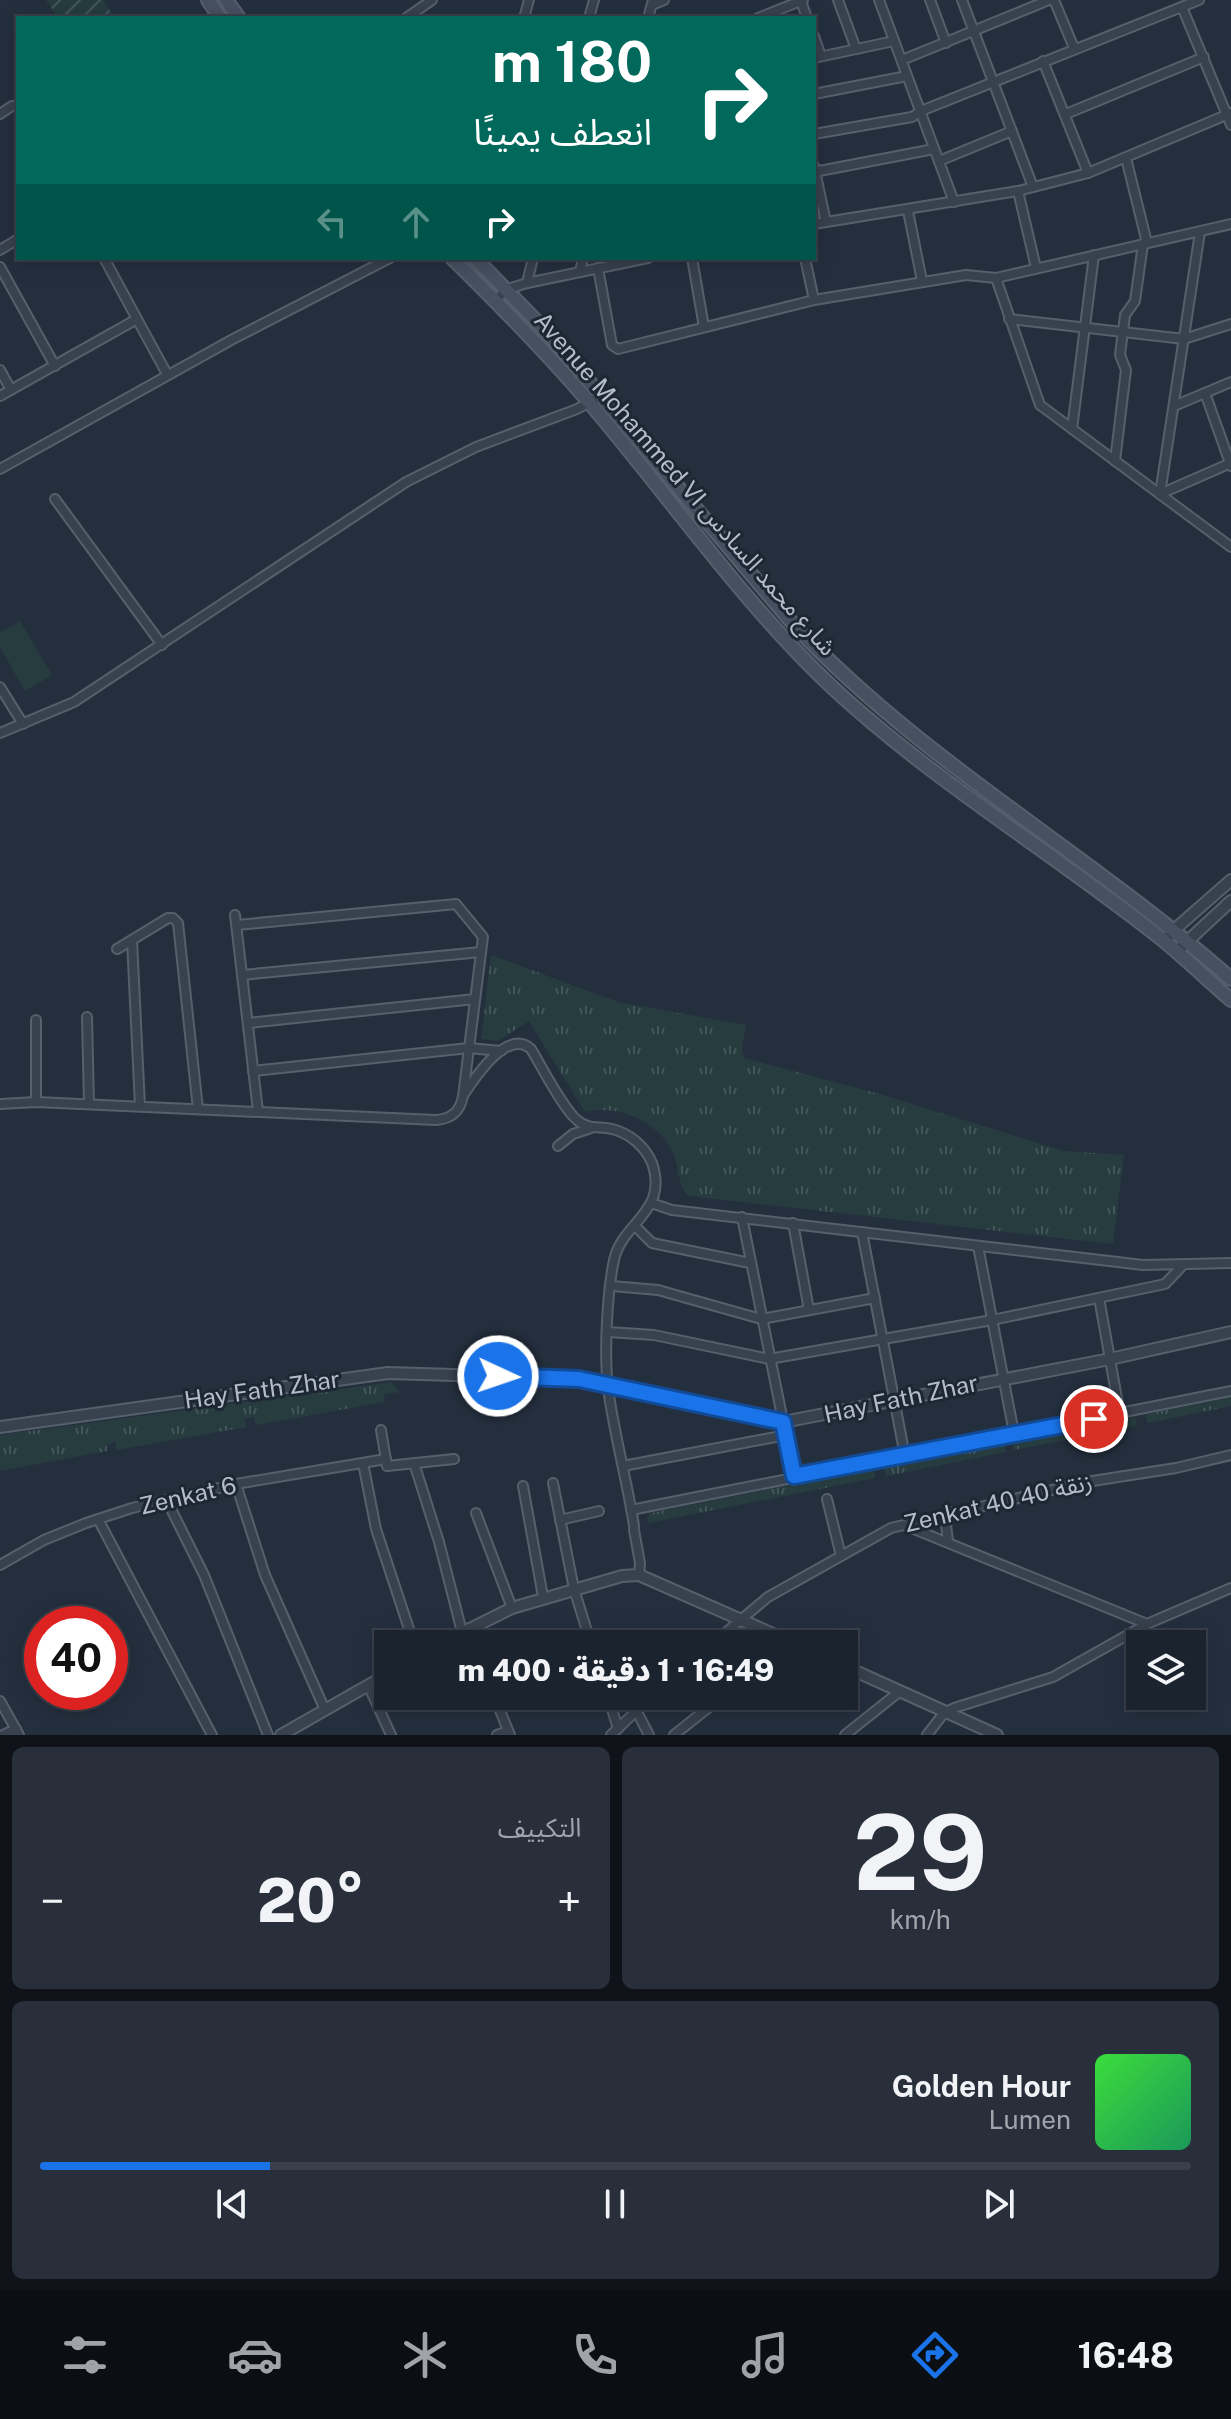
<!DOCTYPE html>
<html lang="ar">
<meta charset="utf-8">
<style>
:root{--surface:#1b232e;--page:#282f3a;--text:#f1f3f6;--muted:#a0a4aa;--line:#39404a;--accent:#1a73e8}
body{margin:0;font-family:"Public Sans","Noto Sans Arabic",sans-serif;background:var(--page);color:var(--text);direction:rtl;height:100vh;display:flex;flex-direction:column;font-size:30px;white-space:nowrap}
*{box-sizing:border-box;margin:0}
p{font-size:26px;color:var(--muted)}
.icon{flex:none;width:44px;height:44px;fill:none;stroke:currentColor;stroke-width:2;stroke-linecap:round;stroke-linejoin:round}
.map{position:relative;height:1735px;overflow:hidden;direction:ltr}
.details{display:flex;flex-direction:column;gap:12px;padding:12px;background:#0f1319;flex:1}
.details>*{flex:none}
.banner{position:absolute;left:16px;top:16px;width:800px;height:244px;border-radius:0px;box-shadow:0 4px 20px #0003,0 0 0 2px var(--line);direction:rtl;background:#00695c;color:#fff;overflow:hidden}
.buttons{position:absolute;left:1126px;top:1630px;display:grid;gap:16px}
.buttons a{display:grid;place-items:center;width:80px;height:80px;border-radius:0px;background:var(--surface);box-shadow:0 4px 20px #0003,0 0 0 2px var(--line);font-size:40px}
.speed{position:absolute;left:24px;top:1606px;display:flex;gap:16px;font-size:40px;font-weight:700;text-align:center}
.speed>*{display:grid;place-content:center;width:104px;height:104px;border-radius:50%;background:var(--surface);box-shadow:0 4px 20px #0003,0 0 0 2px var(--line);line-height:1}
.speed .limit{border:12px solid #d22;background:#fff;color:#111}
.pin{position:absolute;display:grid;place-items:center;width:68px;height:68px;color:#fff;margin:-34px;border:4px solid #fff;border-radius:50%;box-shadow:0 2px 8px #0007}
.me{position:absolute;width:88px;margin:-44px;rotate:93deg;stroke-linejoin:round;filter:drop-shadow(0 0 6px #0008)}
.turn{display:flex;align-items:center;gap:28px;height:168px;padding:0 32px;font-size:36px}
.turn .icon{width:104px;height:104px;stroke-width:2.5}
.turn b{display:block;font-size:56px;line-height:68px}
.lanes{display:flex;align-items:center;height:76px;padding:0 32px;background:#0003;justify-content:center;gap:40px;direction:ltr}
.lanes .off{opacity:.35}
.big{font-size:60px;font-weight:800;line-height:1.1}
.details .card{flex:1;display:flex;flex-direction:column;justify-content:center;gap:12px;min-width:0;padding:0 28px;border-radius:12px;background:var(--page)}
.details .dial{align-items:center;gap:0}
.dial b{font-size:104px;line-height:1}
.song{display:flex;align-items:center;gap:24px}
.cover{width:96px;height:96px;border-radius:12px;background:linear-gradient(135deg,hsl(120 70% 55%),hsl(150 70% 35%))}
.played{height:8px;border-radius:4px;background:linear-gradient(90deg,var(--accent) 20%,var(--line) 20%)}
.keys{display:flex;justify-content:space-around;direction:ltr}
.heat{display:flex;justify-content:space-between;align-items:center;font-size:44px;direction:ltr}
.details .tiles{flex:1;display:grid;gap:12px;grid-template-columns:1fr 1fr}
.card:last-child{grid-column:span 2}
.trip{position:absolute;left:374px;top:1630px;width:484px;height:80px;border-radius:0px;background:var(--surface);box-shadow:0 4px 20px #0003,0 0 0 2px var(--line);font-weight:800;line-height:80px;text-align:center;direction:rtl}
.tab-bar{display:flex;height:128px;justify-content:space-around;align-items:center;background:#0b0e12;color:var(--muted)}
.tab-bar .icon{width:56px;height:56px}
.tab-bar .selected{color:var(--accent)}
.tab-bar b{font-size:36px;color:var(--text)}
.map>svg:first-child{display:block}
</style>
<div class="map">
<svg width="1231" height="1735" viewBox="0 0 1231 1735">
<defs>
<pattern id="grass-tufts" width="24" height="20" patternUnits="userSpaceOnUse" patternTransform="scale(2)"><rect width="24" height="20" fill="#263c3f"/><path d="M3 7l-1-3M5 7V3M7 7l1-3M15 17l-1-3M17 17v-4M19 17l1-3" fill="none" stroke="#435659"/></pattern>
<pattern id="garden-furrows" width="10" height="10" patternUnits="userSpaceOnUse" patternTransform="scale(2)"><rect width="10" height="10" fill="#263c3f"/><path d="M-1 1l2-2M0 10L10 0M9 11l2-2" fill="none" stroke="#435659"/></pattern>
</defs>
<rect width="100%" height="100%" fill="#242f3e"/>
<g fill="url(#grass-tufts)">
<path d="M 491,955 L 618,1002 L 746,1025 L 742,1049 L 744,1058 L 876,1093 L 1064,1151 L 1124,1155 L 1113,1244 L 689,1196 C 678,1187 679,1168 674,1155 C 661,1122 618,1104 585,1112 L 529,1021 L 498,1041 L 481,1039 Z"/>
<polygon points="392,1382 399,1392 384,1394 385,1402 256,1425 254,1417 245,1419 246,1427 117,1450 115,1441 107,1447 107,1451 0,1471 0,1435"/>
<polygon points="1231,1397 1231,1406 1148,1423 1145,1414 1135,1417 1137,1426 1014,1450 1013,1443 1005,1444 1006,1452 886,1476 884,1468 874,1470 875,1478 648,1523 647,1517 651,1513"/>
</g>
<polygon fill="#263c3f" points="20,621 52,675 25,691 0,647 0,633"/>
<polygon fill="url(#garden-furrows)" points="46,0 103,0 113,15 109,18 58,18"/>
<g fill="none" stroke-linecap="round" stroke-linejoin="round">
<g stroke="#565f6c" stroke-width="12">
<g id="minor">
<polyline points="838,0 856,49"/>
<polyline points="879,0 954,202"/>
<polyline points="930,0 946,43"/>
<polyline points="962,0 1033,187"/>
<polyline points="1054,0 1074,48"/>
<polyline points="801,1 807,18"/>
<polyline points="652,5 664,0"/>
<polyline points="1182,7 1231,125"/>
<polyline points="406,18 432,0"/>
<polyline points="524,18 529,0"/>
<polyline points="589,18 594,0"/>
<polyline points="648,18 653,0"/>
<polyline points="758,18 803,0"/>
<polyline points="814,36 821,56"/>
<polyline points="814,58 894,41"/>
<polyline points="902,60 1049,0"/>
<polyline points="1043,61 1088,173"/>
<polyline points="814,94 907,76"/>
<polyline points="0,114 12,106 18,106"/>
<polyline points="1066,114 1204,57"/>
<polyline points="814,134 912,117 921,111 1199,0"/>
<polyline points="1126,158 1147,243"/>
<polyline points="939,161 1012,131"/>
<polyline points="814,166 826,222"/>
<polyline points="814,172 934,149"/>
<polyline points="1018,191 1036,268"/>
<polyline points="908,211 922,281"/>
<polyline points="814,224 1018,191 1088,173 1231,113"/>
<polyline points="0,250 18,239"/>
<polyline points="692,258 704,327"/>
<polyline points="805,258 814,300"/>
<polyline points="0,267 55,366"/>
<polyline points="598,268 612,345 618,349 814,300 966,275 996,278 1231,224"/>
<polyline points="580,272 583,258"/>
<polyline points="996,278 1040,405 1231,547"/>
<polyline points="527,283 533,258"/>
<polyline points="495,300 508,289 527,283 648,258"/>
<polyline points="137,319 167,374"/>
<polyline points="1009,319 1184,339 1231,324"/>
<polyline points="0,370 11,390"/>
<polyline points="1205,393 1231,466"/>
<polyline points="0,396 137,319 104,258"/>
<polyline points="1174,406 1231,382"/>
<polyline points="1072,429 1094,255"/>
<polyline points="1115,461 1126,370 1120,355 1125,315 1135,301 1143,244"/>
<polyline points="0,469 233,339 390,258"/>
<polyline points="1160,494 1200,232"/>
<polyline points="1160,494 1231,463"/>
<polyline points="55,499 162,645"/>
<polyline points="0,687 23,724"/>
<polyline points="0,733 74,702 406,482 476,447 577,409 603,395"/>
<polyline points="235,915 258,1111"/>
<polyline points="132,940 140,1106"/>
<polyline points="117,949 168,918 173,918 178,923 198,1109"/>
<polyline points="242,975 481,952"/>
<polyline points="87,1017 89,1104"/>
<polyline points="248,1023 475,999"/>
<polyline points="253,1071 469,1048 501,1051"/>
<path d="M 464,1094 C 476,1076 508,1028 531,1049 C 542,1067 562,1107 577,1120 C 588,1130 599,1126 612,1129 C 629,1133 645,1146 652,1163 C 669,1212 622,1222 614,1260 C 607,1293 604,1354 608,1388 C 614,1434 627,1480 634,1526"/>
<polyline points="36,1102 36,1020"/>
<path d="M 0,1104 L 36,1102 L 436,1120 C 451,1119 460,1112 463,1096 L 483,937 L 456,904 L 237,925"/>
<polyline points="558,1146 573,1134 591,1128"/>
<polyline points="651,1203 672,1210 1092,1259 1143,1265 1231,1263"/>
<polyline points="742,1217 794,1476"/>
<polyline points="793,1223 809,1310"/>
<polyline points="635,1226 652,1243 750,1263"/>
<polyline points="862,1232 905,1456"/>
<polyline points="978,1246 1014,1433"/>
<polyline points="612,1286 658,1290 761,1319 875,1298"/>
<polyline points="1099,1298 1120,1415"/>
<polyline points="608,1332 654,1335 769,1359 992,1320 1165,1284 1183,1265"/>
<polyline points="381,1430 387,1466 454,1459"/>
<polyline points="363,1463 376,1529 414,1644"/>
<polyline points="414,1463 439,1542 462,1632"/>
<polyline points="623,1466 786,1435"/>
<polyline points="553,1483 574,1589 591,1644"/>
<polyline points="236,1484 265,1575 325,1710"/>
<polyline points="523,1486 543,1597"/>
<polyline points="827,1499 841,1556"/>
<polyline points="167,1501 204,1575 268,1735"/>
<polyline points="631,1510 1231,1391"/>
<polyline points="476,1513 512,1608"/>
<polyline points="98,1519 212,1735"/>
<polyline points="560,1520 599,1511"/>
<polyline points="904,1525 1147,1624"/>
<polyline points="634,1530 640,1563 639,1575"/>
<polyline points="948,1541 946,1525 953,1512"/>
<polyline points="0,1565 44,1540 86,1523 132,1508 236,1484 386,1459"/>
<polyline points="469,1628 475,1644"/>
<polyline points="712,1644 768,1597 891,1528 1086,1482 1176,1468 1231,1455"/>
<polyline points="368,1685 391,1735"/>
<polyline points="494,1696 510,1735"/>
<polyline points="608,1696 618,1729"/>
<polyline points="0,1701 19,1735"/>
<polyline points="636,1710 649,1735"/>
<polyline points="3,1735 16,1729"/>
<polyline points="497,1735 508,1731"/>
<polyline points="611,1735 652,1696"/>
<polyline points="674,1735 723,1696"/>
<polyline points="845,1735 899,1692"/>
<polyline points="927,1735 944,1713 954,1708 1053,1677 1147,1624 1231,1588"/>
</g>
</g>
<g stroke="#565f6c" stroke-width="14">
<g id="tertiary">
<polyline points="1165,941 1174,930 1231,880"/>
<polyline points="1176,952 1231,901"/>
<polyline points="0,1427 388,1373 579,1379 783,1422 1110,1359 1231,1332"/>
<polyline points="440,1644 512,1608 622,1576 639,1575 796,1644"/>
<polyline points="844,1666 997,1735"/>
<polyline points="281,1735 388,1674"/>
</g>
</g>
<g stroke="#565f6c" stroke-width="16">
<g id="secondary">
<polyline points="208,0 220,18"/>
<polyline points="226,0 239,18"/>
<path d="M 452,258 C 499,304 546,352 589,402 C 670,497 741,601 832,687 C 934,782 1054,853 1163,940 C 1186,959 1208,980 1231,1000"/>
<path d="M 475,258 L 548,333 L 795,626 C 924,763 1091,855 1231,979"/>
</g>
</g>
<use href="#minor" stroke="#38414e" stroke-width="8"/>
<use href="#tertiary" stroke="#38414e" stroke-width="10"/>
<use href="#secondary" stroke="#465061" stroke-width="12"/>
</g>
<g fill="none" stroke-linecap="round" stroke-linejoin="round">
<g stroke="#114b97" stroke-width="20">
<polyline id="route" points="498,1376 579,1379 783,1422 794,1476 1094,1419"/>
</g>
<use href="#route" stroke="#1a73e8" stroke-width="14"/>
</g>
<g text-anchor="middle" stroke-width="6" stroke-linejoin="round" paint-order="stroke">
<g font-size="24" fill="#b4bcc9" stroke="#1d2633">
<text transform="translate(685 484) rotate(49)" y="8">Avenue Mohammed VI شارع محمد السادس</text>
<text transform="translate(262 1390) rotate(-8)" y="8">Hay Fath Zhar</text>
<text transform="translate(901 1399) rotate(-12)" y="8">Hay Fath Zhar</text>
<text transform="translate(188 1496) rotate(-13)" y="8">Zenkat 6</text>
<text transform="translate(998 1503) rotate(-13)" y="8">Zenkat 40 زنقة 40</text>
</g>
</g>
</svg>
<div class="buttons">
<a><svg class="icon" aria-label="layers" viewBox="0 0 24 24"><path d="M12 4l9 5-9 5-9-5zM3 14l9 5 9-5"/></svg></a>
</div>
<div class="speed"><div class="limit">40</div></div>
<div class="pin" style="left:1094px;top:1419px;background:#d93025"><svg class="icon" aria-label="arrive" viewBox="0 0 24 24"><path d="M6 21V4h12l-3 4 3 4H6"/></svg></div>
<svg class="me" style="left:498px;top:1376px" viewBox="-20 -20 40 40"><circle r="17" fill="#1a73e8" stroke="#fff" stroke-width="3"/><path d="M0-11L8 9 0 5-8 9z" fill="#fff"/></svg>
<div class="trip">16:49 · 1 دقيقة · 400 m</div>
<div class="banner">
<div class="turn"><svg class="icon" aria-label="right" viewBox="0 0 24 24"><path d="M7 20v-9h11M14 6l5 5-5 5"/></svg><div><b>180 m</b>انعطف يمينًا</div></div>
<div class="lanes"><svg class="icon off" aria-label="left" viewBox="0 0 24 24"><path d="M17 20v-9H6M10 6l-5 5 5 5"/></svg><svg class="icon off" aria-label="ahead" viewBox="0 0 24 24"><path d="M12 20V5M6 11l6-6 6 6"/></svg><svg class="icon" aria-label="right" viewBox="0 0 24 24"><path d="M7 20v-9h11M14 6l5 5-5 5"/></svg></div>
</div>
</div>
<section class="details">
<div class="tiles">
<div class="card dial"><b>29</b><p>km/h</p></div>
<div class="card"><p>التكييف</p>
<div class="heat"><a>−</a><b class="big">20°</b><a>+</a></div>
</div>
<div class="card">
<div class="song"><i class="cover"></i><div><b>Golden Hour</b><p>Lumen</p></div></div>
<div class="played"></div>
<div class="keys"><svg class="icon" aria-label="previous" viewBox="0 0 24 24"><path d="M18 5L8 12l10 7zM5 5v14"/></svg><svg class="icon" aria-label="pause" viewBox="0 0 24 24"><path d="M8 5v14M16 5v14"/></svg><svg class="icon" aria-label="next" viewBox="0 0 24 24"><path d="M6 5l10 7-10 7zM19 5v14"/></svg></div>
</div>
</div>
</section>
<nav class="tab-bar">
<b>16:48</b>
<svg class="icon selected" aria-label="directions" viewBox="0 0 24 24"><path d="M12 3l9 9-9 9-9-9zM9 14v-3h6M13 9l2 2-2 2"/></svg>
<svg class="icon" aria-label="music" viewBox="0 0 24 24"><path d="M9 18V5l10-2v13"/><circle cx="6" cy="18" r="3"/><circle cx="16" cy="16" r="3"/></svg>
<svg class="icon" aria-label="phone" viewBox="0 0 24 24"><path d="M5 4h4l2 5-3 2q2 4 5 5l2-3 5 2v4C11 20 4 13 5 4z"/></svg>
<svg class="icon" aria-label="climate" viewBox="0 0 24 24"><path d="M12 3v18M4 7l16 10M4 17L20 7"/></svg>
<svg class="icon" aria-label="car" viewBox="0 0 24 24"><path d="M5 17H2v-5l4-1 3-4h7l3 4 3 1v5h-3M9 17h6M6 11h13"/><circle cx="7" cy="17" r="2"/><circle cx="17" cy="17" r="2"/></svg>
<svg class="icon" aria-label="filters" viewBox="0 0 24 24"><path d="M4 7h16M4 17h16"/><circle cx="9" cy="7" r="2"/><circle cx="15" cy="17" r="2"/></svg>
</nav>
